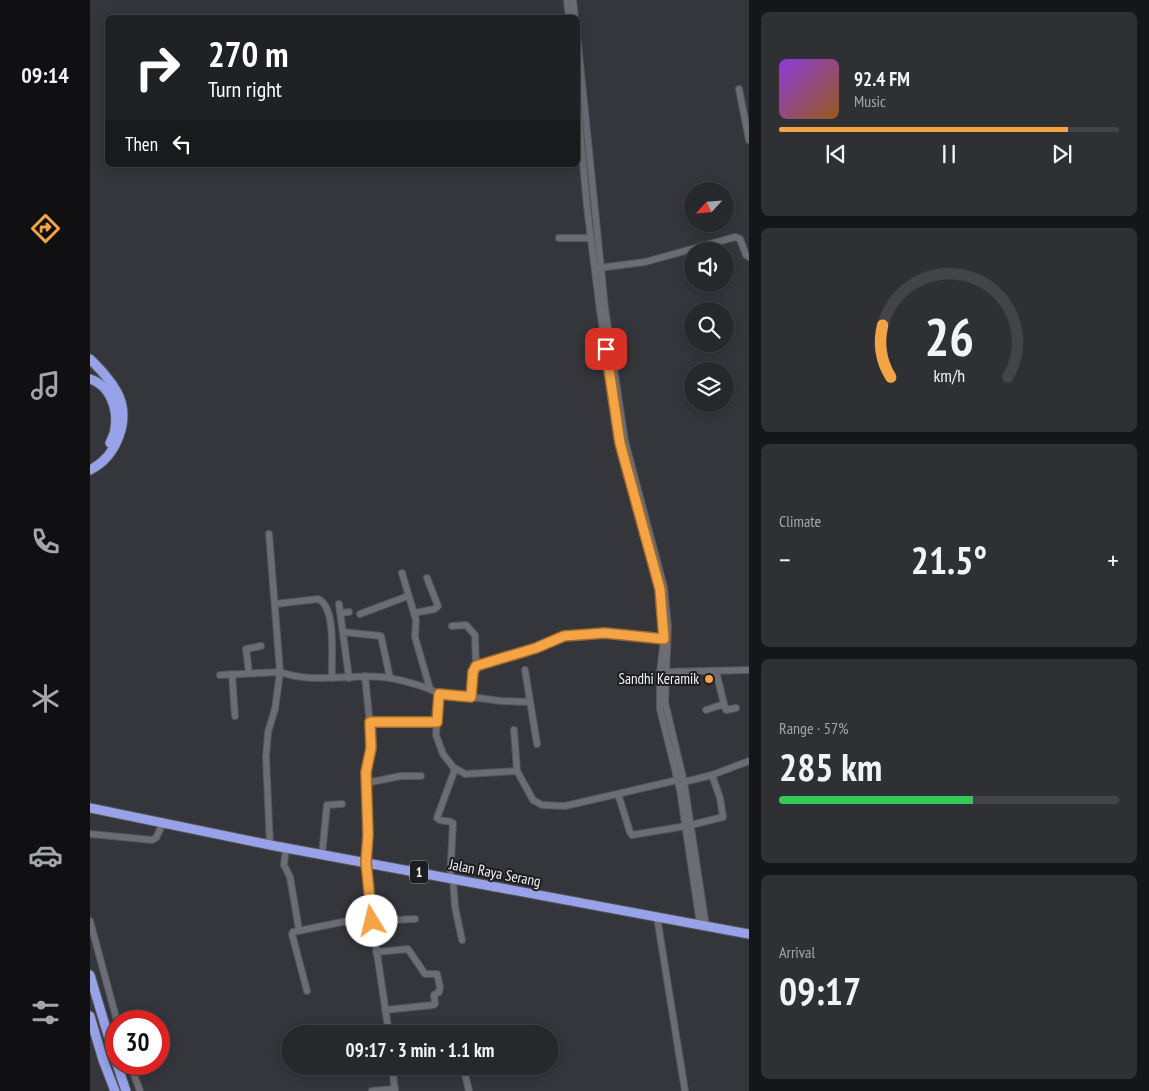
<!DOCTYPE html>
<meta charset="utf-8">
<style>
:root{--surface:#27282c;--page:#2f3034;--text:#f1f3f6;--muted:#a4a6a9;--line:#434448;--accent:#f4a345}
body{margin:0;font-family:"PT Sans Narrow",sans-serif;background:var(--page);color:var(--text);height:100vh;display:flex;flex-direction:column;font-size:19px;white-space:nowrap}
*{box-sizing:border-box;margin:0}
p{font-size:16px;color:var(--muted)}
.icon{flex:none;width:28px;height:28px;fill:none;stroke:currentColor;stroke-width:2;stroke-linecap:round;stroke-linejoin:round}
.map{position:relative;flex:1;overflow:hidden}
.side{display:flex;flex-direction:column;gap:12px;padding:12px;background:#151618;width:400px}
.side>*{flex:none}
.guide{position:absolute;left:15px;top:15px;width:475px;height:152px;border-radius:8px;box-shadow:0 2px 12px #0003,0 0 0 1px var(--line);background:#202124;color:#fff;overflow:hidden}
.needle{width:32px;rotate:244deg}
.tools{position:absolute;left:594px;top:182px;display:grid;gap:10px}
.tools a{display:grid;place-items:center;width:50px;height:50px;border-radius:50%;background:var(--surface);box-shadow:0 2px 12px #0003,0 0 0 1px var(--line);font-size:25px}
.speed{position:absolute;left:15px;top:1010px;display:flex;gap:10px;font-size:25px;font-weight:700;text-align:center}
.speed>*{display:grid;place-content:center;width:65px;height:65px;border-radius:50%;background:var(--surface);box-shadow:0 2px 12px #0003,0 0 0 1px var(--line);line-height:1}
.speed .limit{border:8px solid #d22;background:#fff;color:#111}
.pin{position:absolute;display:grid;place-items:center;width:42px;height:42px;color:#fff;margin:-21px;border-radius:10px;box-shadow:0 2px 8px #0006}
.me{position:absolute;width:55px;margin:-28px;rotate:351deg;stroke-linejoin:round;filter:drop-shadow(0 0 4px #0008)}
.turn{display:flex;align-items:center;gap:18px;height:105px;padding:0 20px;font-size:22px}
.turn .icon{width:65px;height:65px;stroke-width:2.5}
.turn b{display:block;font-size:35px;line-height:42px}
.then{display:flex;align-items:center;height:48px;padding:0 20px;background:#0003;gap:10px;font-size:19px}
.big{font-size:38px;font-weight:800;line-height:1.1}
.side .widget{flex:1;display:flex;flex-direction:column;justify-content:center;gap:8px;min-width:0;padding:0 18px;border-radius:8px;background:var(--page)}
.side .dial{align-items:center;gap:0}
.dial svg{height:130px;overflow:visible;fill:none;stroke:var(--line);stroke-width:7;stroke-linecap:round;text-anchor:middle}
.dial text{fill:var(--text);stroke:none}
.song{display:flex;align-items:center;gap:15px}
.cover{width:60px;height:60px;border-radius:8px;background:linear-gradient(135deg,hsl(270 70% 55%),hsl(30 70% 35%))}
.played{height:5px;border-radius:2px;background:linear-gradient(90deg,var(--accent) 85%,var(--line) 85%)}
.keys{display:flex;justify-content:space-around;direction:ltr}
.heat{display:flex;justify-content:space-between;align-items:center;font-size:28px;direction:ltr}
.charge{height:8px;border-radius:4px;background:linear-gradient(90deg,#34c759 57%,var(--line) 0)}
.trip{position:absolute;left:191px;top:1025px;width:278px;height:50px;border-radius:25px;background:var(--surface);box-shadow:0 2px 12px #0003,0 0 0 1px var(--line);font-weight:800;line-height:50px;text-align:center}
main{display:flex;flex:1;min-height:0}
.tab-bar{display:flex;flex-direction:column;width:90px;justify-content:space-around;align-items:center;background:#101012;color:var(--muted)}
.tab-bar .icon{width:35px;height:35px}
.tab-bar .current{color:var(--accent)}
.tab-bar b{font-size:22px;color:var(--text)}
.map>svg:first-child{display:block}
</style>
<main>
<nav class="tab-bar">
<b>09:14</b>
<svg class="icon current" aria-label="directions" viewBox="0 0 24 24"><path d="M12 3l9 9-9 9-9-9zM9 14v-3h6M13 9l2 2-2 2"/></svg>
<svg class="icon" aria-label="music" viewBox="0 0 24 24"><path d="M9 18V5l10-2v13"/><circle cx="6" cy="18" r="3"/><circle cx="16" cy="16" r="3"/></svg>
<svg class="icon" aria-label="phone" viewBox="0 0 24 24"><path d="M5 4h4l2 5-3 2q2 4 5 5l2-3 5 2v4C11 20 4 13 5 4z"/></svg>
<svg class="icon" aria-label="climate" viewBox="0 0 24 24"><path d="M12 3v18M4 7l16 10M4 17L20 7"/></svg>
<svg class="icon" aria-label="car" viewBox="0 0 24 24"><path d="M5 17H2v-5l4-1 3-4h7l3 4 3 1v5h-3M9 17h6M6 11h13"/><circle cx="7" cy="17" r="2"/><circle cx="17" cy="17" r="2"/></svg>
<svg class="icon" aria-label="filters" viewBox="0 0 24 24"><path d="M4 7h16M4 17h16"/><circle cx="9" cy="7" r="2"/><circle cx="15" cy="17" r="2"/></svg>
</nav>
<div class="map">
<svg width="659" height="1091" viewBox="0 0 659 1091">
<rect width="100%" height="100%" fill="#34363b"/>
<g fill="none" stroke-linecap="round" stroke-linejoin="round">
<g stroke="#54555a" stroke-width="8">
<g id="minor">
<polyline points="477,0 479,18"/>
<polyline points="483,0 485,18"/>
<polyline points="488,43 515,308 535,441 574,587 578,626 575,702 594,782 616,926"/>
<polyline points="649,89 659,140"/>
<polyline points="488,107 497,207 510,311 530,443 570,589 574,639 570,672 570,709 590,790 610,924"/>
<polyline points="469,238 501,238"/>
<polyline points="509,268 555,262 645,237 650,239 656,255 659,257"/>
<polyline points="179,534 190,672 185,709 178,732 176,757 180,845"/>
<polyline points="312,573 326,620 325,637 340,689"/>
<path d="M 185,604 L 228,599 C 247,607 241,659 242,678"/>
<polyline points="249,604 259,678"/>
<polyline points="251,613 259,612"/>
<polyline points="324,613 345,609 348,606 337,578"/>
<polyline points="270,614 318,596"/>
<polyline points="362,626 376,625 385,635 386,666"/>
<polyline points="253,632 291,636 300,678"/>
<polyline points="435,670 447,744"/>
<polyline points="626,671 634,704"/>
<polyline points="573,672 659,670"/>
<polyline points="159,673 156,649 171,646"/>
<polyline points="142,674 145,716"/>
<path d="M 130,675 L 190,672 C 223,684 258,674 293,677 C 307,679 323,683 337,688 C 342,690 346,693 351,694 C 361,697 371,696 381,697 L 383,672 L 386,666 L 446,648 L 474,636 L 515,633 L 574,639"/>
<polyline points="275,676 282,745 276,772 278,835 276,862 280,906 299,1034"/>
<polyline points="349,694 346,735 353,754 363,767 375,774 427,771"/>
<polyline points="381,697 411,701 440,702"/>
<polyline points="616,710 634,704 636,710 646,708"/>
<polyline points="280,722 347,722"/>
<polyline points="424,730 427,771 443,800 452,805 475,806 592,779"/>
<polyline points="594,782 622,775 659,761"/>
<polyline points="276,783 311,776 331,776"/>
<polyline points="528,794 540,832 542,835 596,826"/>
<polyline points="601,825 633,817 630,798 622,775"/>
<polyline points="0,834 62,840 66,838 73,823"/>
<polyline points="196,848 194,865 200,877 209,930"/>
<polyline points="232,854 237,805 252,804"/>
<path d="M 360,879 L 363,823 C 358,819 351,823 347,818 L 365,769"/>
<polyline points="363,879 365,907 372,940"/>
<polyline points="567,917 595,1091"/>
<polyline points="0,921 27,1021"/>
<polyline points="282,921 325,919"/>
<polyline points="286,952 318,949 335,974 347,974 350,987 349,992 344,995 345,1004 343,1005 295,1010"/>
<polyline points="217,991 202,934 203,932 282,916"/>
<polyline points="299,1033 328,1028 332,1034"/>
<polyline points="40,1064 50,1091"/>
<polyline points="302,1066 305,1091"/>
<polyline points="373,1066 379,1091"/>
<polyline points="282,1091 305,1089"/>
</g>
</g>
<g stroke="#54555a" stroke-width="11">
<g id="highway">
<path d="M 0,359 C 10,369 20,379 27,392 C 42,420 26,457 0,470"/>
<path d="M 0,379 C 20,385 28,409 25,428 C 25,433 22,438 20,443"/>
<polyline points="0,808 180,845 659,934"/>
<polyline points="0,975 26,1062"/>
<polyline points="0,1016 13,1060 25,1091"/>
<polyline points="27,1064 36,1091"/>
</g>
</g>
<use href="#minor" stroke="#6c6d74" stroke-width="6"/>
<use href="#highway" stroke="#97a2e8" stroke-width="9"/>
</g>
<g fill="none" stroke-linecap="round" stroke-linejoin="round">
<g stroke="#9f6a2d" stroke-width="12">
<polyline id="route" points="282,921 276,862 278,835 276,772 281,748 280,722 347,722 349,694 381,697 383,672 386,666 446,648 474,636 515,633 574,639 570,589 530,443 516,349"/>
</g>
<use href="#route" stroke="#f4a345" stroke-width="9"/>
</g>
<circle fill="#f4a345" stroke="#1d1d20" stroke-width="2" cx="619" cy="679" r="5"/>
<g text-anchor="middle" stroke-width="4" stroke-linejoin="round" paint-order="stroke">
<rect fill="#1d1d20" stroke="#b3b4b7" stroke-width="1" x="320" y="860.5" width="18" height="23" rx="4"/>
<g font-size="14" font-weight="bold" fill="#f3f4f8">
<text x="329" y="877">1</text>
</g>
<g font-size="15" fill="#f3f4f8" stroke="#1d1d20" text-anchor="end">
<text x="609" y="684">Sandhi Keramik</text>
</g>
<g font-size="15" fill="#f3f4f8" stroke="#1d1d20">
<text transform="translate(405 873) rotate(11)" y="5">Jalan Raya Serang</text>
</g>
</g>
</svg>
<div class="tools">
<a><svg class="needle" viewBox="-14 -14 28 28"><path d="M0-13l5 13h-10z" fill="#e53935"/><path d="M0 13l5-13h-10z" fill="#a4a6a9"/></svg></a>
<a><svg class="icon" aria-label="sound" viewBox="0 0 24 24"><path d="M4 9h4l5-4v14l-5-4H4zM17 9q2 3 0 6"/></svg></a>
<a><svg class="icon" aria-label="search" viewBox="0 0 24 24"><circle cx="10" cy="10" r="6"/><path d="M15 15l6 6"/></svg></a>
<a><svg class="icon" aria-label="layers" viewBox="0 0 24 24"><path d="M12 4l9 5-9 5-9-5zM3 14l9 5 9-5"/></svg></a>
</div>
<div class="speed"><div class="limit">30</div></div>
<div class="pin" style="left:516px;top:349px;background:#d93025"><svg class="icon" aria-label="arrive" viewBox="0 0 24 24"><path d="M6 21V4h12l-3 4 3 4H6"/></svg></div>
<svg class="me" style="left:282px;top:921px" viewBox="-20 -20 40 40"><circle r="19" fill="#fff"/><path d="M0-13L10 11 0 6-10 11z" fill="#f4a345"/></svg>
<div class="trip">09:17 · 3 min · 1.1 km</div>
<div class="guide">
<div class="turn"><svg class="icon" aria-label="right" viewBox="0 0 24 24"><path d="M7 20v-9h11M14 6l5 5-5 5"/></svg><div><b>270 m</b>Turn right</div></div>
<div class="then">Then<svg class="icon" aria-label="left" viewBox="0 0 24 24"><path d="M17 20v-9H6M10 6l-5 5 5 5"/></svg></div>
</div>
</div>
<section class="side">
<div class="widget">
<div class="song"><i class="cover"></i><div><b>92.4 FM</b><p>Music</p></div></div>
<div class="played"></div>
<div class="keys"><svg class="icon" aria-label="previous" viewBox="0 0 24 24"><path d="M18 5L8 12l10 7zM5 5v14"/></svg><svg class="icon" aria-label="pause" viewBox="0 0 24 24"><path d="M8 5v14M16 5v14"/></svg><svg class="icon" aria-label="next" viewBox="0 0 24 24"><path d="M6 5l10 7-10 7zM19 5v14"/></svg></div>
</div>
<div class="widget dial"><svg viewBox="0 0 100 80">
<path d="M14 69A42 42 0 1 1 86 69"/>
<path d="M14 69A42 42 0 0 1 9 37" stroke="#f4a345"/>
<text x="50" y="56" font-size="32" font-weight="700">26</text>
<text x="50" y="72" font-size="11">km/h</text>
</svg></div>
<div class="widget"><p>Climate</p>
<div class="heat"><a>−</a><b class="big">21.5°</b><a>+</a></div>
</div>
<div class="widget"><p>Range · 57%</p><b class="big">285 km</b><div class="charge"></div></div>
<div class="widget"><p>Arrival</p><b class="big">09:17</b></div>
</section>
</main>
